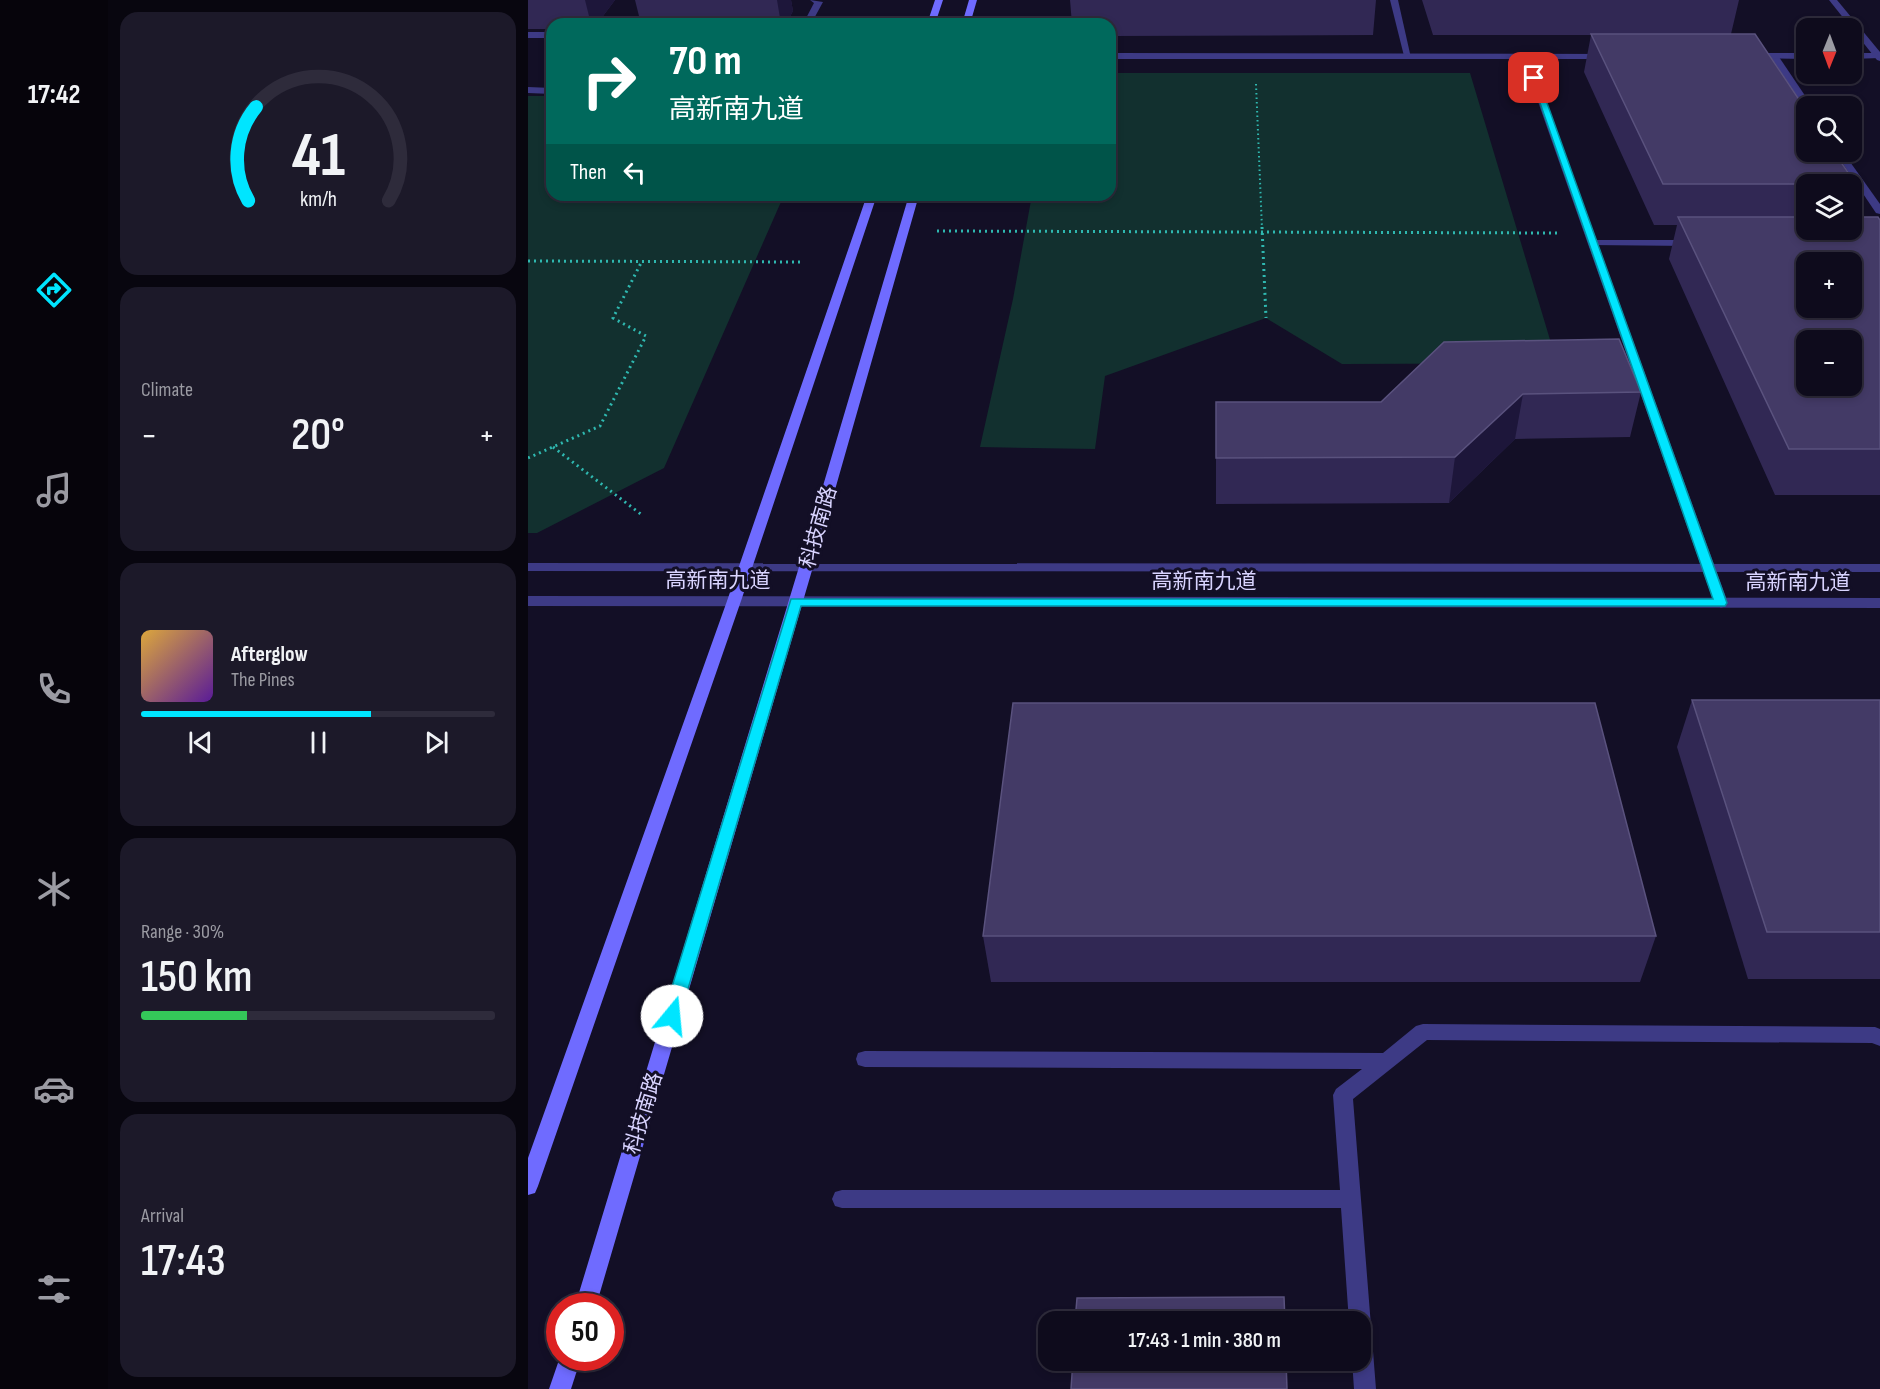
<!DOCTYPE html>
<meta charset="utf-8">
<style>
:root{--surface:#0e0b1c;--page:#1c1929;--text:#f1f3f6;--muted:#9b9ba3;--line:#2e2b3b;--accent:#00e5ff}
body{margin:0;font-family:"Sofia Sans Condensed","Noto Sans SC",sans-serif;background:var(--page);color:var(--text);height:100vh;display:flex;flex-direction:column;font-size:22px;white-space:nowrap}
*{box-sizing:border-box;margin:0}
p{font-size:20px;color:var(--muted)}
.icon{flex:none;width:33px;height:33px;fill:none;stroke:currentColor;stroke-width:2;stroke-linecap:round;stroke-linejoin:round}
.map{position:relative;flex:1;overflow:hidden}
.side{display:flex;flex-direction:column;gap:12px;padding:12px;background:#08060f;width:420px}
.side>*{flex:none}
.banner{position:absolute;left:18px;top:18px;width:570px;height:183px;border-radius:18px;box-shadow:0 3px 9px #0003,0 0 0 2px var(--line);background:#00695c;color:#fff;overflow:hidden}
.needle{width:39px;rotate:181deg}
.fabs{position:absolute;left:1268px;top:18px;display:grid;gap:12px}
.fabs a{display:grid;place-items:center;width:66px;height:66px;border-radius:12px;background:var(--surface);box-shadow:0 3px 9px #0003,0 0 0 2px var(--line);font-size:30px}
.speed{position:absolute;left:18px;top:1293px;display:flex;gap:12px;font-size:30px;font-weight:700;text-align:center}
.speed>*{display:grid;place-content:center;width:78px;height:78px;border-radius:50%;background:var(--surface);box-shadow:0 3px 9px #0003,0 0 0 2px var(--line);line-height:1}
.speed .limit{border:9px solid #d22;background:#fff;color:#111}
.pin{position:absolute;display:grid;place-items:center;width:51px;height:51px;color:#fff;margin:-26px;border-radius:12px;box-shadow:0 3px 9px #0006}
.me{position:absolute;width:66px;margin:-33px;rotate:17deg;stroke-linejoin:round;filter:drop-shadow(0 0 4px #0008)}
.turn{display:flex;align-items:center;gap:21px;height:126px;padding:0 24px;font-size:27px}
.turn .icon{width:78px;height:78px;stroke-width:2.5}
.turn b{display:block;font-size:42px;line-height:51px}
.then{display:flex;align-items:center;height:57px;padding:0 24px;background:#0003;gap:12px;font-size:22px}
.big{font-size:45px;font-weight:600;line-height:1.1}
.side .tile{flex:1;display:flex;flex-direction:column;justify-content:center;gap:9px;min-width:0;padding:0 21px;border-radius:18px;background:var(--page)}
.side .dial{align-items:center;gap:0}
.dial svg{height:156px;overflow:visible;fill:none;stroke:var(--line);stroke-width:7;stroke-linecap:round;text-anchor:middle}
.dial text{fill:var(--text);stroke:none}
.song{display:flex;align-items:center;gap:18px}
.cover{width:72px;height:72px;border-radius:9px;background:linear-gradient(135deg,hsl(40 70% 55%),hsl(270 70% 35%))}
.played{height:6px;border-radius:3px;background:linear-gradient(90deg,var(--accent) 65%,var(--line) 65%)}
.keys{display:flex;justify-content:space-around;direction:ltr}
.heat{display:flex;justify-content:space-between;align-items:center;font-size:33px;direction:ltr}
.charge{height:9px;border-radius:4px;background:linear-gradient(90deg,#34c759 30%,var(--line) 0)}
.trip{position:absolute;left:510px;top:1311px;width:333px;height:60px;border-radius:18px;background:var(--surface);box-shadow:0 3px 9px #0003,0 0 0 2px var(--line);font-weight:600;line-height:60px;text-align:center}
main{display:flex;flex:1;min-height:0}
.tab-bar{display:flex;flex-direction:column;width:108px;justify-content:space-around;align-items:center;background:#06040b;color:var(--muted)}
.tab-bar .icon{width:42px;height:42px}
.tab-bar .on{color:var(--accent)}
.tab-bar b{font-size:27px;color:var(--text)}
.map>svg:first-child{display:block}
</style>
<main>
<nav class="tab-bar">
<b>17:42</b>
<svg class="icon on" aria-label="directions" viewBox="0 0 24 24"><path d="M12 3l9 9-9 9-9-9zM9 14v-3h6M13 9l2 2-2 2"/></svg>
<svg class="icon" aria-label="music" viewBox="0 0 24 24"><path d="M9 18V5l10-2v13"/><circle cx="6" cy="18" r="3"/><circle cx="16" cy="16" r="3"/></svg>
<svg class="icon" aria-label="phone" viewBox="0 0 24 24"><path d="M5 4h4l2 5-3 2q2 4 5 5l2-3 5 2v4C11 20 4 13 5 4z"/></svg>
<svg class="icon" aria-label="climate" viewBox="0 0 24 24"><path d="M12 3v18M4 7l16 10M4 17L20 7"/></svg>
<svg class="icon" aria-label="car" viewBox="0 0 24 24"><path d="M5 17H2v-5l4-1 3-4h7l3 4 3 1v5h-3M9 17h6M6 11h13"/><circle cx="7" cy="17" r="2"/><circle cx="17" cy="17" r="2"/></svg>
<svg class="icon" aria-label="filters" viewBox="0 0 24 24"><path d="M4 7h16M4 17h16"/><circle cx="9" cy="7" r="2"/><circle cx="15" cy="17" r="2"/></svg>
</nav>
<section class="side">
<div class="tile dial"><svg viewBox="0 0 100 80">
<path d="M14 69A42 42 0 1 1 86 69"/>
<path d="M14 69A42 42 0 0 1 18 21" stroke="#00e5ff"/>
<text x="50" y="56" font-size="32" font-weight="700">41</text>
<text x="50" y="72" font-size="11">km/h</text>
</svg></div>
<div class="tile"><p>Climate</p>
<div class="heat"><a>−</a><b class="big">20°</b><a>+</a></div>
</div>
<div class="tile">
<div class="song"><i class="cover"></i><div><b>Afterglow</b><p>The Pines</p></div></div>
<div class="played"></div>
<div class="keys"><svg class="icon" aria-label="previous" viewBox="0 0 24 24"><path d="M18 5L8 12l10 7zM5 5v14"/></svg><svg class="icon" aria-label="pause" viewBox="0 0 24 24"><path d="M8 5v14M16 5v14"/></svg><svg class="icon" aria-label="next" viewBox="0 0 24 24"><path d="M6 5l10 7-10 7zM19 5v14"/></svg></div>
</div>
<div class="tile"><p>Range · 30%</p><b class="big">150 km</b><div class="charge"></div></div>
<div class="tile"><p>Arrival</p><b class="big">17:43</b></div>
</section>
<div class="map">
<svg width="1352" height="1389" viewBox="0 0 1352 1389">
<rect width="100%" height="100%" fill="#130f26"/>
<g fill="#12302f">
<polygon points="582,73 942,73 1029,363 814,364 738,318 577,376 567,449 452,447 485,299 504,195 582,195"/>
<polygon points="0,96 24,96 24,195 256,195 136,468 9,533 0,533"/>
</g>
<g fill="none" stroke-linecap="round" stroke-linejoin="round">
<polyline stroke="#2fb8b0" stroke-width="2" stroke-dasharray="1.5 3" stroke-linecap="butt" points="728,84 734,229"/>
<g stroke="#2fb8b0" stroke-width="3" stroke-dasharray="2 4" stroke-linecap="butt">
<polyline points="734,227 738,318"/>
<polyline points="409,231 1029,233"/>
<polyline points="0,261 274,262"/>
<polyline points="25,447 114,515"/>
<polyline points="0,458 72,426 118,336 85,318 114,261"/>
</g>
<g fill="#3d3a85" fill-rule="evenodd">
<polygon points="282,0 295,2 283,24 275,24 286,3"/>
<polygon points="862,0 870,0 883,58 876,56"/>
<rect x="0" y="32" width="24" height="6"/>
<polygon points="1243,54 1249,54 1284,106 1277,108 1242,56"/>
<polygon points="0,87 24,88 24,94 0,93"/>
<polygon points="1307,152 1315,152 1352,204 1352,214 1348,213"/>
<polygon points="1065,240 1164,240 1169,243 1164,246 1061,245 1061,241"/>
<polygon points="895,1024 1347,1027 1352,1029 1352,1046 1344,1043 899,1040 825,1099 848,1389 826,1389 824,1360 832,1360 832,1322 821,1322 813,1208 314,1208 307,1206 304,1199 307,1192 314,1190 812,1190 805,1095 808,1089 834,1069 337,1067 330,1065 328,1059 330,1053 337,1051 855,1053 888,1026"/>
</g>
<g fill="#3d3a85" fill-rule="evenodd">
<polygon points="582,53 1083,54 1084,56 1080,59 1003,59 1200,603 1198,606 1193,608 1186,603 995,59 582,59"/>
<polygon points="1221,53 1278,53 1278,59 1218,58 1217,56"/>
<polygon points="1323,53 1350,53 1352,58 1323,59"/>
</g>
<g fill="#3d3a85" fill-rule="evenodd">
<polygon points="1301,0 1309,0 1352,52 1352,61 1349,60"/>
<polygon points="0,563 1352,564 1352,572 0,571"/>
<polygon points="0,596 1352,598 1352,608 0,606"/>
</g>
<g fill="#6f6bff" fill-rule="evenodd">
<polygon points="407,0 415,0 407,24 399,24"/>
<polygon points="441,0 449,0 442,24 434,24"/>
<polygon points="339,195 349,195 213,601 10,1186 7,1193 0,1195 0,1158 199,601"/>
<polygon points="381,195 391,195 285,567 68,1306 47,1306 271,567"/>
<polygon points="32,1357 53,1358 43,1389 21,1389"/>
</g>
</g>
<g fill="#312854">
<polygon points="0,0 87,0 69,24 24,24 24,29 0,29"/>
<polygon points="107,0 263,0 265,11 258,24 113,24"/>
<polygon points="542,0 848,0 845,35 582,36 582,24 544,24"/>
<polygon points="894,0 1211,0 1203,34 1328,184 1323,200 1323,184 1278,184 1278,230 1352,220 1352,495 1247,495 1141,259 1149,225 1126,225 1056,72 1063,35 905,35"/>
<polygon points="916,342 1113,392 1102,437 987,439 921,503 688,504 688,402 853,402"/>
<polygon points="1164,700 1352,700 1352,979 1220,979 1149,747"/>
<polygon points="455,936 1128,936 1112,982 463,982"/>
</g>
<g fill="#1d163a">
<polygon points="57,0 87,0 69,24 63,24"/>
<polygon points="249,0 263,0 265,11 258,24 253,24"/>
<polygon points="995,394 987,439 921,503 927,457"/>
</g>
<g fill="#433a66" stroke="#5a527e" stroke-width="1.5" fill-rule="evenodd">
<polygon points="1063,34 1227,34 1278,110 1278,152 1306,152 1328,184 1135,184"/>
<path d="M 1150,217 L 1278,217 L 1278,230 L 1323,230 L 1323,217 L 1350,217 L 1352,220 L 1352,449 L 1261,449 ZM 1278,262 L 1323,262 L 1323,308 L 1278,308 ZM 1278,340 L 1323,340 L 1323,386 L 1278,386 Z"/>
<polygon points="1091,339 1113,392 995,394 927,457 688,458 688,402 853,402 916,342"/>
<polygon points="1164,700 1352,700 1352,932 1239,932"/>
<polygon points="485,703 1067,703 1128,936 455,936"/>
<polygon points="756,1297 757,1322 547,1322 549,1298"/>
<polygon points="545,1360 758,1360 759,1389 543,1389"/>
</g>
<polygon fill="#00e5ff" stroke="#0095a6" stroke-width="1.5" points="1003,77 1010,78 1199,603 1197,606 273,606 152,1016 150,1021 144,1023 138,1021 135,1016 263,599 1185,599"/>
<g text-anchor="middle" stroke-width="6" stroke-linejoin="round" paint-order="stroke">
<g font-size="21" fill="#d9d4ff" stroke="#130f26">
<text transform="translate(290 527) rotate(-74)" y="7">科技南路</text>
<text x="190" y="587">高新南九道</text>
<text x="676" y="588">高新南九道</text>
<text x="1270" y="589">高新南九道</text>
<text transform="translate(115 1113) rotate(-73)" y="7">科技南路</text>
</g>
</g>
</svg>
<div class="fabs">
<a><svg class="needle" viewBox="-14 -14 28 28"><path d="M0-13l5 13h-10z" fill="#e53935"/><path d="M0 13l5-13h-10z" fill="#9b9ba3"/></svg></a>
<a><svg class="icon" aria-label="search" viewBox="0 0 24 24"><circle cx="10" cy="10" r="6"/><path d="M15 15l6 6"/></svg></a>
<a><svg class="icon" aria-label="layers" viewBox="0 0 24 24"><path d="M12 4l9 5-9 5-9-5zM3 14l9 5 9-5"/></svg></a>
<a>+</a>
<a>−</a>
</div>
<div class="speed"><div class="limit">50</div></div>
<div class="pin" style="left:1006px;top:78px;background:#d93025"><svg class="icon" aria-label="arrive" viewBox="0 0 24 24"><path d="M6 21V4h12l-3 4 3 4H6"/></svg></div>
<svg class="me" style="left:144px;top:1016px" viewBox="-20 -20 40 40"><circle r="19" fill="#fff"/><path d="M0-13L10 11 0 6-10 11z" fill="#00e5ff"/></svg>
<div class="trip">17:43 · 1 min · 380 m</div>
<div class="banner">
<div class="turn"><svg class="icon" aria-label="right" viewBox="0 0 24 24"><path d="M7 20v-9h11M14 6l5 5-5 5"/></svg><div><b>70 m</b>高新南九道</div></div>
<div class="then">Then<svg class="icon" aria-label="left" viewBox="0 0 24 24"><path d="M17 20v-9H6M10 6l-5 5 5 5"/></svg></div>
</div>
</div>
</main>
